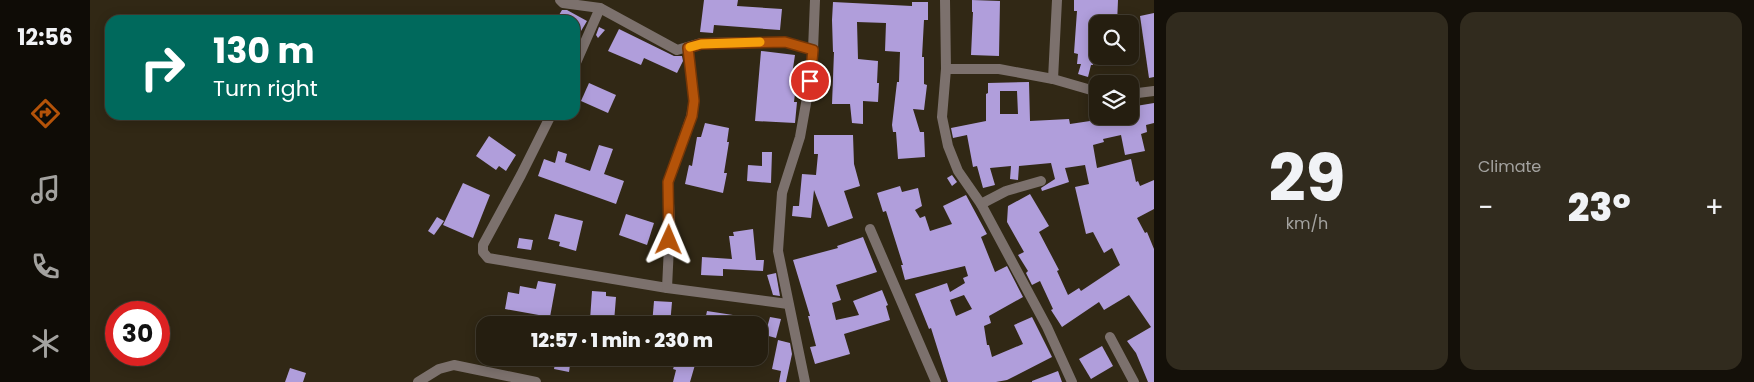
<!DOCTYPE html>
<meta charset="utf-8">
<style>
:root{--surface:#251e10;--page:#312b1e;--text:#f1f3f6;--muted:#a3a29f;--line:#423c30;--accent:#b45309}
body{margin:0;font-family:Poppins,sans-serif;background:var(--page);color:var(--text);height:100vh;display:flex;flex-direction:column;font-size:19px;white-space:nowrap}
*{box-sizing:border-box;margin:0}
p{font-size:16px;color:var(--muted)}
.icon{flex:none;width:28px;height:28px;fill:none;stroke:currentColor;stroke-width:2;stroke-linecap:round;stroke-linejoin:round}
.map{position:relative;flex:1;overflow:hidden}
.drawer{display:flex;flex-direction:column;gap:12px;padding:12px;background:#141009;width:600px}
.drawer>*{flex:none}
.top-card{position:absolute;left:15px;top:15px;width:475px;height:105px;border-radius:15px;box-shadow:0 2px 12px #0003,0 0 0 1px var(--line);background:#00695c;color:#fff;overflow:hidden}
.fabs{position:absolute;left:999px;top:15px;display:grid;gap:10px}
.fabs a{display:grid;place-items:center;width:50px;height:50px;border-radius:10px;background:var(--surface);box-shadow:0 2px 12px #0003,0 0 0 1px var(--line);font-size:25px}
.speed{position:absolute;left:15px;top:301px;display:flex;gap:10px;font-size:25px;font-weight:700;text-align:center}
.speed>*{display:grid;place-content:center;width:65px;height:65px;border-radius:50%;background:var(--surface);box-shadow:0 2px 12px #0003,0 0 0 1px var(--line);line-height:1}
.speed .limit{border:8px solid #d22;background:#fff;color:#111}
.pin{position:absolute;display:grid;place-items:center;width:42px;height:42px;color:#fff;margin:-21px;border:2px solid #fff;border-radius:50%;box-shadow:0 1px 5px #0007}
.me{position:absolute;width:55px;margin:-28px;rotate:1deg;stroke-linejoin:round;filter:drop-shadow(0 0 4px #0008)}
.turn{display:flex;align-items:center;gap:18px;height:105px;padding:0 25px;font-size:22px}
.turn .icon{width:65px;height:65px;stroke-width:2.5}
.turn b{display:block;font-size:35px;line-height:42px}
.big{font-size:38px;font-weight:800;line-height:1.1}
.drawer .card{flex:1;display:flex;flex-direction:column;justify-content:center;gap:8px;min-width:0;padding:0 18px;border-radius:15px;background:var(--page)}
.drawer .dial{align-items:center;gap:0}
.dial b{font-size:65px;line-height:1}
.heat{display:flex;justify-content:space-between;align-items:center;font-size:28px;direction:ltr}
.drawer .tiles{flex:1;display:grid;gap:12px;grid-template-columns:repeat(2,1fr)}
.trip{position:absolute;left:386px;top:316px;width:292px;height:50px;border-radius:15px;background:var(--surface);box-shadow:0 2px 12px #0003,0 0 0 1px var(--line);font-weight:800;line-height:50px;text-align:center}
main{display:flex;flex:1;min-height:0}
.menu{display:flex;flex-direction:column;width:90px;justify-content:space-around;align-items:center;background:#0f0c06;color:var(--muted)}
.menu .icon{width:35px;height:35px}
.menu .selected{color:var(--accent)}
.menu b{font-size:22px;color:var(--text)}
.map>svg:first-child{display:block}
</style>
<main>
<nav class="menu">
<b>12:56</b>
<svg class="icon selected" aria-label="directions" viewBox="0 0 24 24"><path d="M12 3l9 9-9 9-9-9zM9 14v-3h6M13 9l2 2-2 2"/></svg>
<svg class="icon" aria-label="music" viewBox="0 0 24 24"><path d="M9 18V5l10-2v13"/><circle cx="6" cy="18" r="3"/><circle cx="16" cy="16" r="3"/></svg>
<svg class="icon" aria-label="phone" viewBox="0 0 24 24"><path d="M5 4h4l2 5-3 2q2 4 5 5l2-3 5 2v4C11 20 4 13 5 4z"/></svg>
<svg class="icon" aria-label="climate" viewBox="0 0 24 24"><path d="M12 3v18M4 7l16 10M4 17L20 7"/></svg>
</nav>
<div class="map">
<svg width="1064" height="382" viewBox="0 0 1064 382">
<rect width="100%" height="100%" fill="#312815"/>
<g fill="#b09edb" fill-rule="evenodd">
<polygon points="614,0 648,0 647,6 692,9 690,30 624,25 623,33 610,32"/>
<polygon points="882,0 910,1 909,56 881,55 883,12 882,12"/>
<polygon points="984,0 1028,0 1027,24 1006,24 1003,65 1001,65 998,77 988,74 991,64 987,64 988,54 984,53 987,11 984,11"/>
<polygon points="743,2 822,6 822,2 838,2 838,20 834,20 832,57 834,57 834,84 837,85 834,110 823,109 830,132 834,132 835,157 808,159 806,132 803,132 802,125 807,82 809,82 810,52 795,51 796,23 767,22 768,59 788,61 787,83 789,83 788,102 773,101 773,124 762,123 760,104 742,104 744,52 743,52 742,20"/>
<polygon points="472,10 477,10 497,21 491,31 485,28 485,20 466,20"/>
<polygon points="1064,13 1064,77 1059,78 1050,16"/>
<polygon points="509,27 515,30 508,38 506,35"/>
<polygon points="529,29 584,56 592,56 593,61 587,73 554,58 551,65 518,51"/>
<polygon points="671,51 705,55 702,75 707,76 704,102 707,102 705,123 665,121"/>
<path d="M 939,82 L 940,121 L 979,119 L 980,124 L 1000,121 L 999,117 L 1040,116 L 1040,107 L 1064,103 L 1064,123 L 1056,125 L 1057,132 L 1051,134 L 1055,151 L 1035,155 L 1031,135 L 1013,139 L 1014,142 L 1003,145 L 1007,168 L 1041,159 L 1046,182 L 1048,181 L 1050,186 L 1064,180 L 1064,209 L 1047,218 L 1055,233 L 1057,232 L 1064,249 L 1064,382 L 1058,382 L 1046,353 L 1037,341 L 1061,327 L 1039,295 L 1014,310 L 1009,302 L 972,327 L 961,310 L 963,309 L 950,281 L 942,285 L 936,273 L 938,271 L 928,255 L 934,252 L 917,222 L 918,206 L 940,194 L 959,226 L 949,232 L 969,270 L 967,271 L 978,295 L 989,288 L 991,291 L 1030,265 L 1022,248 L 1014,253 L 1003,232 L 996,234 L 985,187 L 999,184 L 995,165 L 975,168 L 979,182 L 952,191 L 951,188 L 965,179 L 961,163 L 929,166 L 928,180 L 920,179 L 921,166 L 900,168 L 905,185 L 893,188 L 887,166 L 883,167 L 877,135 L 863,138 L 861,128 L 896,121 L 896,94 L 898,93 L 898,83 ZM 910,91 L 927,91 L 928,114 L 910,114 Z"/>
<polygon points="499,83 526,95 518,113 491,101"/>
<polygon points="615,123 639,128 637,142 639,142 634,173 637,173 633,193 595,184 599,165 602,166 607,137 611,137"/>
<polygon points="724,135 763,135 764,164 770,186 754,191 763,218 738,227 724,190 721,218 702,216 703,206 709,206 712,174 726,175 728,154 724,154"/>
<polygon points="399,136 426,155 416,171 409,166 406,170 386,156"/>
<polygon points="509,145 523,149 514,174 534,181 526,204 448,176 454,159 465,163 468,151 477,154 475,162 500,171"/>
<polygon points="672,152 682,152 681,183 657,181 658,165 672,166"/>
<polygon points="862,175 867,182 862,186 857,178"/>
<polygon points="373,183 400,195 383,238 353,225"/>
<path d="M 810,186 L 812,192 L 828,188 L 832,206 L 825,210 L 830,218 L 835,216 L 840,231 L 862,224 L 853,206 L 876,195 L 897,234 L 891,237 L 905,272 L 917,266 L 933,297 L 899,316 L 901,323 L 894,326 L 897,345 L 899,345 L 902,357 L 933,344 L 924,325 L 942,317 L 962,357 L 917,380 L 906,382 L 858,382 L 841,328 L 839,329 L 825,294 L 857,283 L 860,292 L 875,283 L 873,278 L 878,276 L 875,266 L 815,280 L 811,265 L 813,265 L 796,211 L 793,212 L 787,193 ZM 874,295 L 882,309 L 866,316 L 860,300 Z"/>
<polygon points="465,214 493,221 486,251 469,246 470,242 458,239"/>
<polygon points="536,214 564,223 557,245 529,235"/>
<polygon points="347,217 354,221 344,235 338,231"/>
<polygon points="663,229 666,260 674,260 673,271 633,269 633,276 611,275 612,257 642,259 639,236 644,236 643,232"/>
<polygon points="773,237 787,272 746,285 751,300 742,303 746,320 769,315 763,301 792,290 798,305 796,306 800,320 754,334 760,354 725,364 720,347 726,346 718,316 720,316 703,260 748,248 747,246"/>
<polygon points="429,238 443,240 441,250 427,248"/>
<polygon points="686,273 690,296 683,295 677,275"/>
<polygon points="448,281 466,284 460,317 415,309 418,292 429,294 430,286 446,289"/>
<polygon points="502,291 516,292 516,296 526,297 524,322 500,320"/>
<polygon points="564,301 582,302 580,325 562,325"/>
<polygon points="617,311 656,317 654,325 614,325"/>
<polygon points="680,317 691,319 686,338 675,335"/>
<polygon points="688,340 700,343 702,354 696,382 689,382 691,371 682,369"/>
<polygon points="1012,346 1023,366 1001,379 989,359"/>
<polygon points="466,358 481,358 479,372 464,369"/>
<polygon points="587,358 607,358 600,382 583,382 586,370 583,369"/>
<polygon points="200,368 216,373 213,382 195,382"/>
<polygon points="968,371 972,382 942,382 942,381"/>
</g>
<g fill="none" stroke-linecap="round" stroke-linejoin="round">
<g stroke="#7c716d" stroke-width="10">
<polyline points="470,0 473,3 510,8 587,50 611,43 695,42 723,50"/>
<polyline points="855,0 856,69 852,117 858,146 868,171 891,204 957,327 982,382"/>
<polyline points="485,65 510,8"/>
<polyline points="856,69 909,69 963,79 1008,92"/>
<polyline points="963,79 967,0"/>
<polyline points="1040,94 1064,91"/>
<polyline points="461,115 431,175 393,245 393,252 398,258 577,288 698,304"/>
<polyline points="891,204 916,191 951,181"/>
<polyline points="780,229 846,382"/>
<polyline points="577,288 580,225 578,182 601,117 604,101 598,48"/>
<polyline points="1020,337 1044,382"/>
<polyline points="328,382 349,369 364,365 446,382"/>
<polyline points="715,382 688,251 692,193 710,137 720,81 723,50 725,0"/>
</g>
</g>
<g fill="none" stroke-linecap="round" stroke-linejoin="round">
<g stroke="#753606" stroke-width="12">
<polyline id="route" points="579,240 578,182 602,116 604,101 598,48 611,44 695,42 723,50 720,81"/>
</g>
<use href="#route" stroke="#b45309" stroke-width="9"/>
<polyline stroke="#f59e0b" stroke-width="9" points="600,47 611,44 670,42"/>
</g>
</svg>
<div class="fabs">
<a><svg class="icon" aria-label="search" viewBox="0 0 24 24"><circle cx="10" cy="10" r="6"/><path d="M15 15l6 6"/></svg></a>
<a><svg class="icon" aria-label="layers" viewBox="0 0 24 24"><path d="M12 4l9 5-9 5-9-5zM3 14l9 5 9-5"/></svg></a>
</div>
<div class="speed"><div class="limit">30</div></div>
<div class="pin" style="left:720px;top:81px;background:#d93025"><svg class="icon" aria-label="arrive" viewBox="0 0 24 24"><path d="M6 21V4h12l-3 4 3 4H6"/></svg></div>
<svg class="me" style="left:579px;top:240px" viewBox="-20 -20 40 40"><path d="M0-17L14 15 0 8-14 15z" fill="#b45309" stroke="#fff" stroke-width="4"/></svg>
<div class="trip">12:57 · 1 min · 230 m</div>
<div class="top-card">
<div class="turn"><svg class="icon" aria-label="right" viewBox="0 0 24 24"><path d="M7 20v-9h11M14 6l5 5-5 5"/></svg><div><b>130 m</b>Turn right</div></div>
</div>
</div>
<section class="drawer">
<div class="tiles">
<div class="card dial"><b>29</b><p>km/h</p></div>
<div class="card"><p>Climate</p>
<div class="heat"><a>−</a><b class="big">23°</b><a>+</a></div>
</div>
</div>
</section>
</main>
